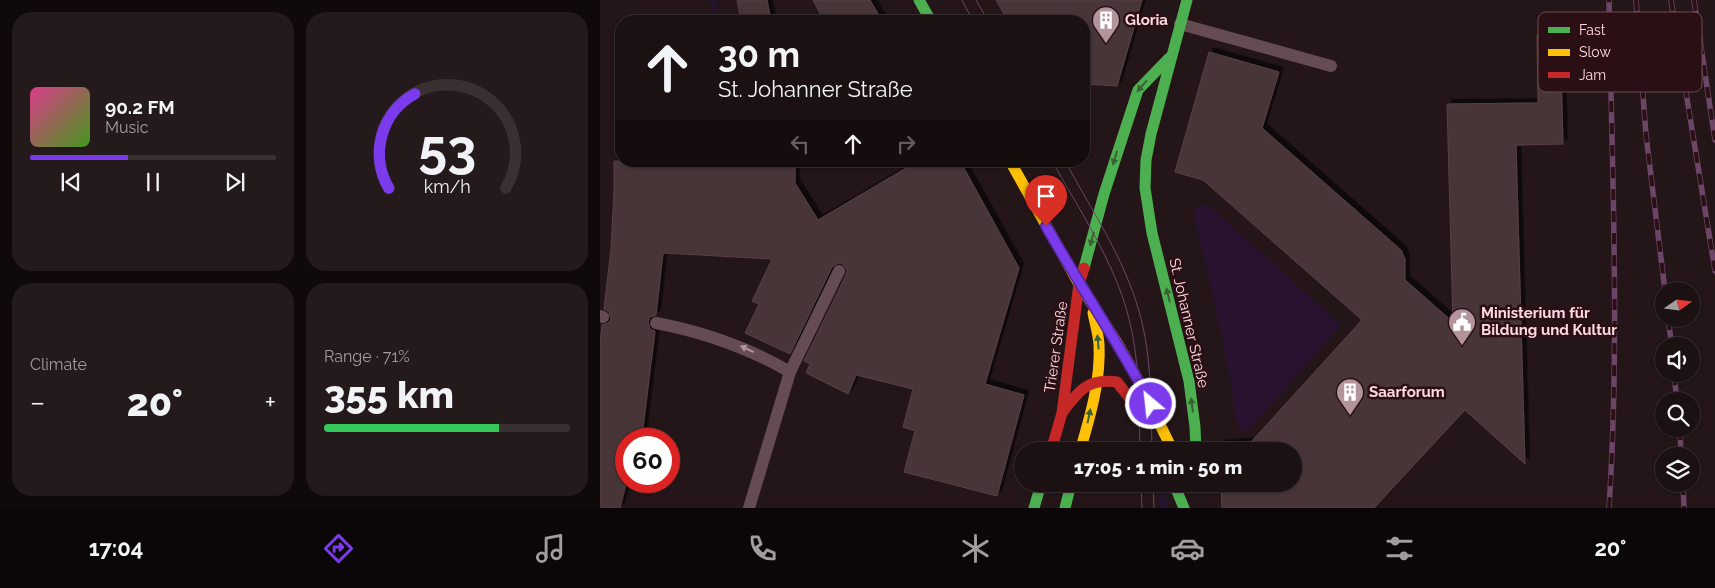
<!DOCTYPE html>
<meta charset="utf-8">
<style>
:root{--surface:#1b1012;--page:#24191b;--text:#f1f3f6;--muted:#a09d9f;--line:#393032;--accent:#7c3aed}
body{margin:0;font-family:Raleway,sans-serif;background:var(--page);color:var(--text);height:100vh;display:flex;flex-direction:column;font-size:19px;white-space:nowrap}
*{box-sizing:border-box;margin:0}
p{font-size:16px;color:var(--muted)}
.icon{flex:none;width:28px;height:28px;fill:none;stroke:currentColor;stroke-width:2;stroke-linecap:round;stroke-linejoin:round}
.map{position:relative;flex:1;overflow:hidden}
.drawer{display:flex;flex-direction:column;gap:12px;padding:12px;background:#0f090a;width:600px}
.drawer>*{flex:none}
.banner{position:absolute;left:15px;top:15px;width:475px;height:152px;border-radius:20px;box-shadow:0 1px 4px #0004,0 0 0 1px var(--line);background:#1b1012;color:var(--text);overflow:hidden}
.needle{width:32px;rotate:76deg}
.fabs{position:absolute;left:1055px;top:282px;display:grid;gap:10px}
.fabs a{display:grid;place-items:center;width:45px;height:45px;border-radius:50%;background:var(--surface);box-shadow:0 1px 4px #0004,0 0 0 1px var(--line);font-size:25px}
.speed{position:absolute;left:15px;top:428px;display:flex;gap:10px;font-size:25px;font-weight:700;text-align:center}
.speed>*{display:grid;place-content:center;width:65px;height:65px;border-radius:50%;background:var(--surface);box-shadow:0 1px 4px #0004,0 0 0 1px var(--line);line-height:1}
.speed .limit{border:8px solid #d22;background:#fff;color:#111}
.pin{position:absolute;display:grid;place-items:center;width:42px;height:42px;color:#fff;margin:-51px -21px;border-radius:50% 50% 50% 0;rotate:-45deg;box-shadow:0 0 5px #0007}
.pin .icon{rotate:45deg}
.me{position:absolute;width:55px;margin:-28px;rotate:332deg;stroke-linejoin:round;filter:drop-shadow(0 0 4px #0008)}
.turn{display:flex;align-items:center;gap:18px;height:105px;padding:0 20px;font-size:22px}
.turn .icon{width:65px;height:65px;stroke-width:2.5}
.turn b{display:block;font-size:35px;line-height:42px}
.lanes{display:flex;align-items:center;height:48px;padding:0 20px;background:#0003;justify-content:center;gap:25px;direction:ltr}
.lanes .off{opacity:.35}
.big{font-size:38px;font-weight:800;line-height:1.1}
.drawer .tile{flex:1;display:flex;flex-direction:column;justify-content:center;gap:8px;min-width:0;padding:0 18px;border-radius:20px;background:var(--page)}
.drawer .dial{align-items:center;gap:0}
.dial svg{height:130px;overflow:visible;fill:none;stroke:var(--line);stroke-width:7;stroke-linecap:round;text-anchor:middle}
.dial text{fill:var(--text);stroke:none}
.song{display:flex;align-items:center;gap:15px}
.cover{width:60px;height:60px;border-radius:8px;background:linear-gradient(135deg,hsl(330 70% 55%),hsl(100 70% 35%))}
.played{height:5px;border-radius:2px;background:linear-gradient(90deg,var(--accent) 40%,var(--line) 40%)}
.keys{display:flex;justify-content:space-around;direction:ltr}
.heat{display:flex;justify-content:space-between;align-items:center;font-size:28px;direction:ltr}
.charge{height:8px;border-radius:4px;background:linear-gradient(90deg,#34c759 71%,var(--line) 0)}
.drawer .tiles{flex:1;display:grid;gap:12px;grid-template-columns:repeat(2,1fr)}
.trip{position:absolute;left:414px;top:442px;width:288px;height:50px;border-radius:25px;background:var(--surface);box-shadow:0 1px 4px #0004,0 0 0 1px var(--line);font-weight:800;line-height:50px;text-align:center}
.dock{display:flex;height:80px;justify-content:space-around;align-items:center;background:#0b0607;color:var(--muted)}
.dock .icon{width:35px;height:35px}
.dock .current{color:var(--accent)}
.dock b{font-size:22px;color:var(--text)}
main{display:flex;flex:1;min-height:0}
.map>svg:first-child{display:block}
</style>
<main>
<section class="drawer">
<div class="tiles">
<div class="tile">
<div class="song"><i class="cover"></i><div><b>90.2 FM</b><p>Music</p></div></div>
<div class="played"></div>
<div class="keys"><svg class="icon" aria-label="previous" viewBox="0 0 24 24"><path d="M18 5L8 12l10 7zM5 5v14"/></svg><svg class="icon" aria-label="pause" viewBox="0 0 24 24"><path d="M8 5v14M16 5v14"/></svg><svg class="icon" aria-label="next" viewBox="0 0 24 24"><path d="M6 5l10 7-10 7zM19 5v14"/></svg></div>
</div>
<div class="tile dial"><svg viewBox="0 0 100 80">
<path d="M14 69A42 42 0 1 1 86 69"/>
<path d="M14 69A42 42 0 0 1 30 11" stroke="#7c3aed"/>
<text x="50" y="56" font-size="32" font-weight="700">53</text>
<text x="50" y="72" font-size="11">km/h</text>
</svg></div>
<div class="tile"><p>Climate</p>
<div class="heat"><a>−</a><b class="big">20°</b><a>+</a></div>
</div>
<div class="tile"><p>Range · 71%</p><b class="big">355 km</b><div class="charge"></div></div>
</div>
</section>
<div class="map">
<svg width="1115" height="508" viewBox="0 0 1115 508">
<defs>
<filter id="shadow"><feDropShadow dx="4.5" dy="-4.5" stdDeviation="0" flood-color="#0009"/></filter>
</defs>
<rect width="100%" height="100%" fill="#241618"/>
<g fill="#271330">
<polygon points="110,0 115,0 119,21 114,21"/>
<path d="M 602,204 L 609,206 L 741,325 L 649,429 L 641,432 C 635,423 633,392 630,379 C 620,325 608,271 594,218 L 595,209 Z"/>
<polygon points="559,484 563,484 568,508 560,508"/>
</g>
<g fill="#463437" stroke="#584144" filter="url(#shadow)">
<polygon points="137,0 167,0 171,21 141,21"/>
<polygon points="213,0 270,0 282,21 224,21"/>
<polygon points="396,0 542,0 517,86 484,84 484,21 408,21"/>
<polygon points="937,35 960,35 963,144 916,145 925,464 865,410 774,508 622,508 621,484 692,484 692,451 618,451 618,445 651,442 762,320 603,180 575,172 609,52 679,72 662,128 801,250 805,259 805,280 853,322 847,104 938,103"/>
<polygon points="14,161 195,161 195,183 218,220 318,161 360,161 419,268 385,384 424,395 397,496 304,472 315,431 303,427 313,389 256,375 248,394 206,373 210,364 204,361 246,275 247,270 243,264 238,263 232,267 190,354 145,333 159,304 152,301 172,259 63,253 56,315 50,317 48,322 50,329 55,331 42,436 38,436 37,439 26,439 26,484 20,508 0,508 0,343 2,325 8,323 11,319 9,312 4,309 11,249 14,191"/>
</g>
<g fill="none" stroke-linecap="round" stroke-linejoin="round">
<g stroke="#654b52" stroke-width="12">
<polyline points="580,24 731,66"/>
<polyline points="0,316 3,317"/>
<path d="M 56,323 C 104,332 147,347 190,372"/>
<polyline points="149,508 190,372 239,271"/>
</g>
<g stroke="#4caf50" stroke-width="11">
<polyline points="319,0 331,21"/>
<polyline points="587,0 551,134 546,160 545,188 552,233 589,381 595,427 596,451"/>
<polyline points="484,268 504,194 538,90 569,58"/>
<polyline points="574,484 584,508"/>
<polyline points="434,508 441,484"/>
<polyline points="465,508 471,484"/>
</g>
<g stroke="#ffc107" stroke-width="11">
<polyline points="410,161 479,284 516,341 536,376 573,451"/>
<path d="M 480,451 C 490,417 501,380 499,344 C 498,333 495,323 493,313"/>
</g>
<g stroke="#c62828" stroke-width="11">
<path d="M 462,413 C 478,391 488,378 517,382 L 542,414"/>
<polyline points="451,451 462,413 479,284 484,268"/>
</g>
<g stroke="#6c4567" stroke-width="1">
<polyline points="362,0 373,21"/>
<polyline points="376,0 388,21"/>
<path d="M 452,161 C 478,207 515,264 528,315 C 540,358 539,406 540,451"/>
<path d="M 465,161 C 491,209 524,258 539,311 C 552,356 551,405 552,451"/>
<polyline points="541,484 542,508"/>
<polyline points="553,484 554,508"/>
</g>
<g stroke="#6c4567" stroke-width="5.5">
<g id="rail">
<polyline points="1036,0 1046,135 1065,291"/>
<polyline points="1071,0 1115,271"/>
<polyline points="1094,0 1115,140"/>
<polyline points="1068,319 1072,346"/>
<polyline points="1074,374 1077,401"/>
<polyline points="1080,429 1081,456"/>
<polyline points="1083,484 1084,508"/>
<path d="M 1009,508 C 1020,339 1012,169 1009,0"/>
</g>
</g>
<use href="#rail" stroke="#2a1014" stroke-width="4" stroke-dasharray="11" stroke-linecap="butt"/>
</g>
<defs><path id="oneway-solid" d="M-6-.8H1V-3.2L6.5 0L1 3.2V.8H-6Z" transform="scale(1.25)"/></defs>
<g fill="#3b6032">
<use href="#oneway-solid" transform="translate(542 86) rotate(131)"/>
<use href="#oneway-solid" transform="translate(515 158) rotate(107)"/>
<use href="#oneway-solid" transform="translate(492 239) rotate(105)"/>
<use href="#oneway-solid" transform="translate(568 295) rotate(-104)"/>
<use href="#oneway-solid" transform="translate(498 342) rotate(-95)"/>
<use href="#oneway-solid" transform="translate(592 405) rotate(-98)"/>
<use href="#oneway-solid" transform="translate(489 416) rotate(-78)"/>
</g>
<use fill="#b29299" href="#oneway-solid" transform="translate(147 349) rotate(-155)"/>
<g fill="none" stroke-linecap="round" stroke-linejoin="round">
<g stroke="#51269a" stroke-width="12">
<path id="route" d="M 446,226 C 480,286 519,343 551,404"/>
</g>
<use href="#route" stroke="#7c3aed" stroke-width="9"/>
</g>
<defs>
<g id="building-pin" transform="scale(1.4375)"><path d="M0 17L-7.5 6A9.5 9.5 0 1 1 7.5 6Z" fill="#b2949a" stroke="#2a1014"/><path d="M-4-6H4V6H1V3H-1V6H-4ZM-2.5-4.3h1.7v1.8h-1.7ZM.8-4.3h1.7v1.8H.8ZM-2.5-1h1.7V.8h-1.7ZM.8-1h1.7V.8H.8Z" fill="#fff"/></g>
<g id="civic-pin" transform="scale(1.4375)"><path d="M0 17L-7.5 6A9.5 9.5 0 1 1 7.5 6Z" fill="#b2949a" stroke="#2a1014"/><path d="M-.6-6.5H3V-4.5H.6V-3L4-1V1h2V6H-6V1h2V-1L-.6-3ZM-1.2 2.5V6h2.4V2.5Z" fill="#fff"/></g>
</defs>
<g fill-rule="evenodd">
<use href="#building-pin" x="506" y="20"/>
<use href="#civic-pin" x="862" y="322"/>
<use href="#building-pin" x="750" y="392"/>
</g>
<g text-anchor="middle" stroke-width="5" stroke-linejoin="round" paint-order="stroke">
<g font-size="15" font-weight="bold" fill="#ffd8e0" stroke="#2a1014" text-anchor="start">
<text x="525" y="25">Gloria</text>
<text x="881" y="318">Ministerium für<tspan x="881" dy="17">Bildung und Kultur</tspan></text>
<text x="769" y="397">Saarforum</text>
</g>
<g font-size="15" fill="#ffd8e0" stroke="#2a1014">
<text transform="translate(589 323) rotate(77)" y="5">St. Johanner Straße</text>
<text transform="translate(456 347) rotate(-82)" y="5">Trierer Straße</text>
</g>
</g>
<rect x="938" y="12" width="164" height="80" rx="8" fill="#2a1014" stroke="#6a4c51" stroke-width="1"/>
<rect x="948" y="27" width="22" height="6" fill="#4caf50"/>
<rect x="948" y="49" width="22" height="7" fill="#ffc107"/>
<rect x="948" y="72" width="22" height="6" fill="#c62828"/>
<g font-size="14" fill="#ffd8e0">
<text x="979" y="35">Fast</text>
<text x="979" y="57">Slow</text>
<text x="979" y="80">Jam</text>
</g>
</svg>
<div class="fabs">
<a><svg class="needle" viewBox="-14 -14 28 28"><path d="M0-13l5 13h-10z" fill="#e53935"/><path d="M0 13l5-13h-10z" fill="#a09d9f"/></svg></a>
<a><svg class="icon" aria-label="sound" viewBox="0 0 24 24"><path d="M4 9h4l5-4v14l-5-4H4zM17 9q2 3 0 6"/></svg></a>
<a><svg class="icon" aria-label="search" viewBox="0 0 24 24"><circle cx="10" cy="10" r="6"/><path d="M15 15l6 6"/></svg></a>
<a><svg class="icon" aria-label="layers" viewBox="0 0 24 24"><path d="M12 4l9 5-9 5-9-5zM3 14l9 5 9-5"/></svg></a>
</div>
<div class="speed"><div class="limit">60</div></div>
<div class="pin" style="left:446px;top:226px;background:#d93025"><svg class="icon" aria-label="arrive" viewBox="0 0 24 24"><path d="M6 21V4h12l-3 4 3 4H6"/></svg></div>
<svg class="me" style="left:551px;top:404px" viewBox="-20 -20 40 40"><circle r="17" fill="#7c3aed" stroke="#fff" stroke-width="3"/><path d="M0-11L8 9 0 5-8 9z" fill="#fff"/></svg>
<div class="trip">17:05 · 1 min · 50 m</div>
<div class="banner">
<div class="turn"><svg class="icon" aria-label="ahead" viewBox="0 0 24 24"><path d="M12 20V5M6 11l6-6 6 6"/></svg><div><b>30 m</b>St. Johanner Straße</div></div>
<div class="lanes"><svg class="icon off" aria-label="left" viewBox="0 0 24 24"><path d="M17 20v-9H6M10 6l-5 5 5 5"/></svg><svg class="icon" aria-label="ahead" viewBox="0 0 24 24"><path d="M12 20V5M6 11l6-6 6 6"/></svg><svg class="icon off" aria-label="right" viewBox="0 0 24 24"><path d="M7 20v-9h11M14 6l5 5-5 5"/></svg></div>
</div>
</div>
</main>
<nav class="dock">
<b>17:04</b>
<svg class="icon current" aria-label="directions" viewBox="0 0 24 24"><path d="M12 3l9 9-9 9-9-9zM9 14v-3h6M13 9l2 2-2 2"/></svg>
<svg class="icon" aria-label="music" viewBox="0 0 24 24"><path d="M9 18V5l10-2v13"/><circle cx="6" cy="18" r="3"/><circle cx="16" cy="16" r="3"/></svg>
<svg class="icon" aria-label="phone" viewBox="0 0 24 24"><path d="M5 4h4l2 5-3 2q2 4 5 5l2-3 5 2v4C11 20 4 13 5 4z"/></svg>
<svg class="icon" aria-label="climate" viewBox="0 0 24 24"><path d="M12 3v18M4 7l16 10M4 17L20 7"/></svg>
<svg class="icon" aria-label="car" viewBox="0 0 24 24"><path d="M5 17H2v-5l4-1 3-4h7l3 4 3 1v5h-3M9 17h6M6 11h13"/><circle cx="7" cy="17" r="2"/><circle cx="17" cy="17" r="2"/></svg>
<svg class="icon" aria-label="filters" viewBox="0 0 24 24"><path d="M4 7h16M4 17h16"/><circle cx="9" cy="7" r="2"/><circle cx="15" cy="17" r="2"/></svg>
<b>20°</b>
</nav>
